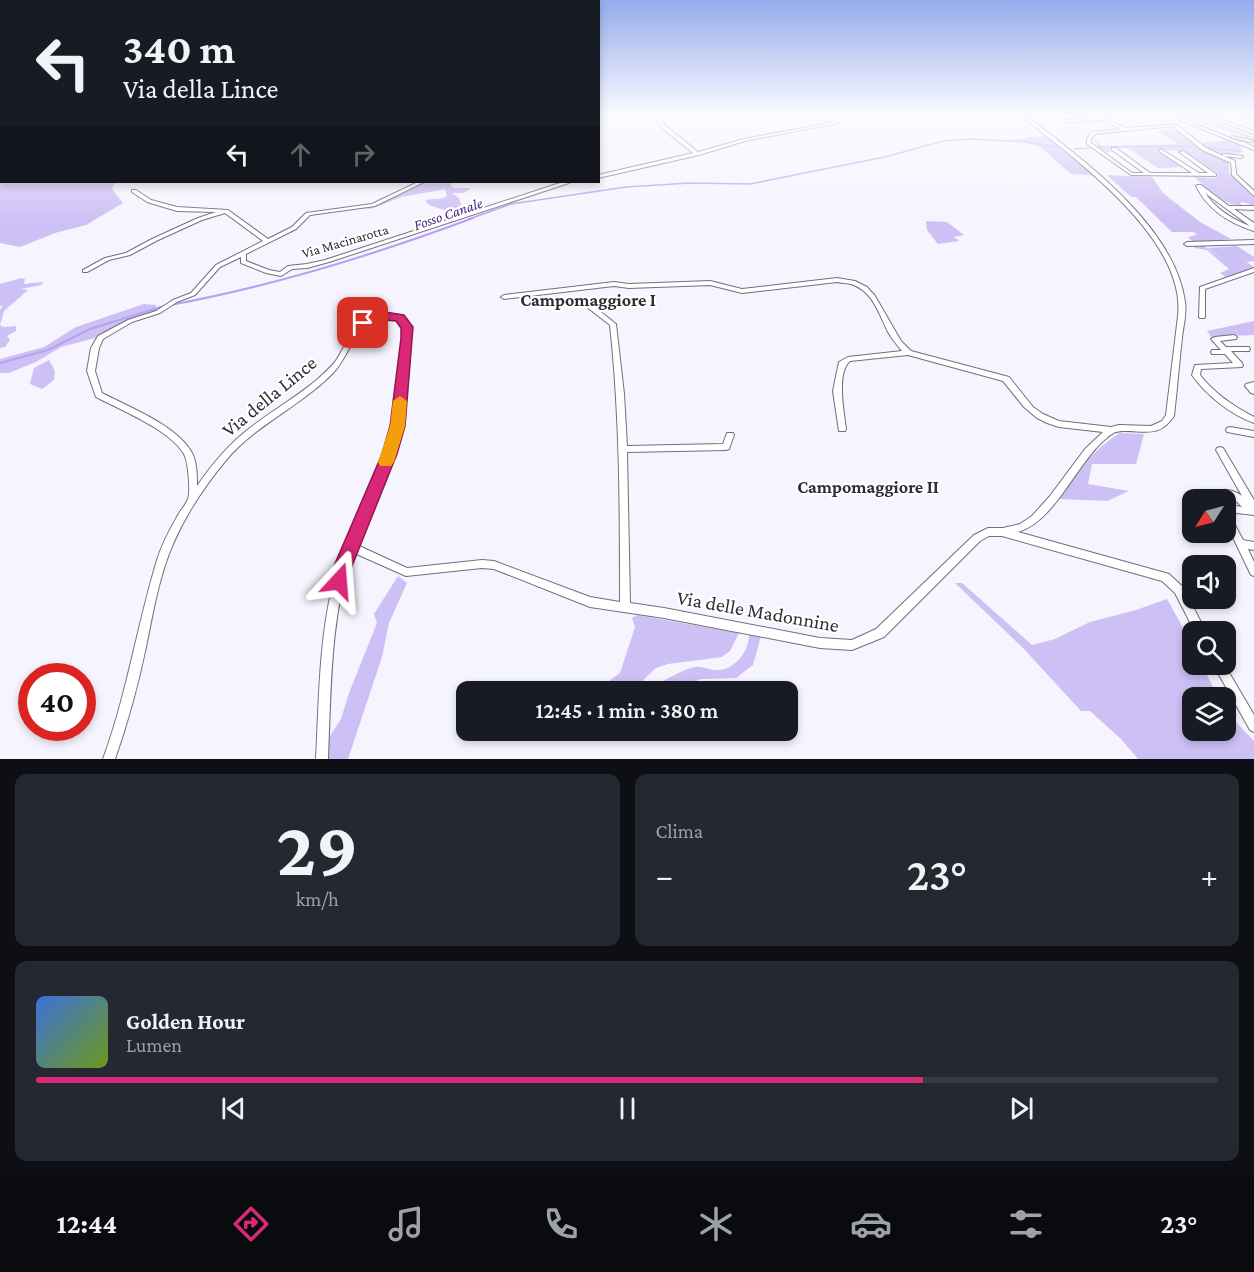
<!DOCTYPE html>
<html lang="it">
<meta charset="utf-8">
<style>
:root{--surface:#171b24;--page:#242831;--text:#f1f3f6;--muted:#9ea1a6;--line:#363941;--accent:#db2777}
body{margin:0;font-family:"Crimson Pro",serif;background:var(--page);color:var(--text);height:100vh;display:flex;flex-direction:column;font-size:22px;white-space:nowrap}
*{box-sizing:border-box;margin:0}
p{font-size:20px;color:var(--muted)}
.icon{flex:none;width:33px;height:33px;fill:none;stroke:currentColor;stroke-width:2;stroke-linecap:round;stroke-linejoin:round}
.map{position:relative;height:759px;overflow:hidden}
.side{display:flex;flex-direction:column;gap:15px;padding:15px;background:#0d0f14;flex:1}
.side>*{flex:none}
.top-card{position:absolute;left:0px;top:0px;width:600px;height:183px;box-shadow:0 3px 9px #0003;background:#171b24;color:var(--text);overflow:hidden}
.needle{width:39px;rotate:234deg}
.tools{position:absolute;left:1182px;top:489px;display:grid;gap:12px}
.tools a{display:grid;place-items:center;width:54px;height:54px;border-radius:12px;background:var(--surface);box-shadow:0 3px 9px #0003;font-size:30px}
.speed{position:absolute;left:18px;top:663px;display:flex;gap:12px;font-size:30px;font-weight:700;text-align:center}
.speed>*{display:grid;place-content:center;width:78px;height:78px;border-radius:50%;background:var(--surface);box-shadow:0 3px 9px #0003;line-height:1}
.speed .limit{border:9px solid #d22;background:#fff;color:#111}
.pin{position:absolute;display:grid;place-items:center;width:51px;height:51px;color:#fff;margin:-26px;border-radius:12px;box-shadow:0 3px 9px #0006}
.me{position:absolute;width:66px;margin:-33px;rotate:19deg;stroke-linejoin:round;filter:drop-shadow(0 0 4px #0008)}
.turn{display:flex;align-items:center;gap:21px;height:126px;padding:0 24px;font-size:27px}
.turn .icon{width:78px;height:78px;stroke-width:2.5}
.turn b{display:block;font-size:42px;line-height:51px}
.lanes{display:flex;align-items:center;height:57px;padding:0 24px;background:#0003;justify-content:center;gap:30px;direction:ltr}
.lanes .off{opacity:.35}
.big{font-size:45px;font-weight:600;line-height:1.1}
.side .widget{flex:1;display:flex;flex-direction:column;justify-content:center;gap:9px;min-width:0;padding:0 21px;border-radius:12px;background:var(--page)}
.side .dial{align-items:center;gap:0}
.dial b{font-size:78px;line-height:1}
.song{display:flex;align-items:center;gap:18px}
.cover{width:72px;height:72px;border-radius:9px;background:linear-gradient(135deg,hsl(220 70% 55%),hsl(80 70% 35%))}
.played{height:6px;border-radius:3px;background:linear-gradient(90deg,var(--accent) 75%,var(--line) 75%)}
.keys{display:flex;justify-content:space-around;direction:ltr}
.heat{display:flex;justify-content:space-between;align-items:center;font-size:33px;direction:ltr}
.side .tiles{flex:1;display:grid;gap:15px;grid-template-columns:1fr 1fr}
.widget:last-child{grid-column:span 2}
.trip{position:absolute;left:456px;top:681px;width:342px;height:60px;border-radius:12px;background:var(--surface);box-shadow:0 3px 9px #0003;font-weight:600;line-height:60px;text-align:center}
.tab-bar{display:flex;height:96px;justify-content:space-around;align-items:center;background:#090b0e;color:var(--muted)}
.tab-bar .icon{width:42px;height:42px}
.tab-bar .selected{color:var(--accent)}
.tab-bar b{font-size:27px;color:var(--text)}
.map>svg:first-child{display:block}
</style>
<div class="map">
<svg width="1254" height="759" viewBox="0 0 1254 759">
<rect width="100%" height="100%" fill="#f6f4fe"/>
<g fill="#cdc0f5">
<polygon points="0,115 2,182 115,182 112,189 123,203 86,225 55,233 20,247 0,243"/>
<polygon points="1199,115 1254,137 1254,140 1179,116"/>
<path d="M 1177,129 L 1195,146 L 1229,161 L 1229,173 L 1254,198 L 1254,206 L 1243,202 L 1240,203 L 1243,206 C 1223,205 1209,190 1194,177 L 1216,178 L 1218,173 L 1184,151 L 1156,150 L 1182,167 L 1158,168 L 1128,148 L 1109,149 L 1112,152 L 1103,152 L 1093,140 L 1103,146 L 1177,144 L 1156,130 Z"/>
<polygon points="1045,135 1047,136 1097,178 1090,175 1071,174 1039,146 1010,140"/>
<path d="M 1228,140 L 1240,145 L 1243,152 C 1228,156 1212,156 1200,143 Z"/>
<polygon points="1107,175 1152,177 1163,193 1200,222 1231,239 1194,243 1188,237 1197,235 1194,232 1172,232 1136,197 1131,197"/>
<path d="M 425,182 L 449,182 L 453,188 L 472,188 L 463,193 L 452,193 L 459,198 L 461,204 L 453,213 L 429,205 L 425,201 C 432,197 441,201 447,196 L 445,189 L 402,197 L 370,209 L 361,208 L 380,203 Z"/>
<polygon points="926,221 947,222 964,235 954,237 959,241 938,244 927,230"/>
<polygon points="1196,245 1203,245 1232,266 1208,248 1237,246 1254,257 1254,261 1247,262 1239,257 1254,267 1226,277 1220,273 1229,269 1207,250 1194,248"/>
<polygon points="21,278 25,279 24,284 44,282 41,285 21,289 28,290 4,311 0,325 3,327 16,326 16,331 7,336 10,340 5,347 0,348 0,310 3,305 0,306 0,284"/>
<polygon points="144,304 156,305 156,311 95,338 61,347 36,362 9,373 0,373 0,359 44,347 76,327"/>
<polygon points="1254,321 1254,335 1211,337 1207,331"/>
<polygon points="49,360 55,371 54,380 42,389 30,384 34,368"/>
<path d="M 1120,433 L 1144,434 L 1136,464 L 1092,464 L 1088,484 L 1129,491 L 1107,501 L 1059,499 C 1077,470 1091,452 1120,433 Z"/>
<polygon points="398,576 407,583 389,623 382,657 348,759 327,759 328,739 341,719 349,693 377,623 374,614"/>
<polygon points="955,583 962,583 1032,645 1055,639 1090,622 1136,610 1167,599 1192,644 1192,664 1202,665 1218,697 1192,698 1192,730 1226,730 1226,712 1254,741 1254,759 1138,759 1121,739 1090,711 1081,711 1023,648"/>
<path d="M 637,615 L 739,633 L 730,651 L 722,657 L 668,664 L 656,668 L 643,680 L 648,690 C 664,681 678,671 695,667 C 702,666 707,669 713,670 C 732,673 749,653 749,635 L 754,633 L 761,636 L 753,665 L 736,678 L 700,679 L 678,691 L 602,692 L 599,688 L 620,673 L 635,627 L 632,618 Z"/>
</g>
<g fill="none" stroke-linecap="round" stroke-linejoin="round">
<g stroke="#b6a1f0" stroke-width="1.5">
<polyline points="1097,147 1193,146"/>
<polyline points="1206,148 1239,151"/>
<polyline points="1074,149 1091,148"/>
<polyline points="469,219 511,204 626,187 690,183 750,184 885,157 943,141 970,139 1025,142 1059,147"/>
</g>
<g stroke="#b6a1f0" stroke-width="2">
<path d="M 170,305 C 274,286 374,255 473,218"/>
<polyline points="0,363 48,350 90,329 164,306"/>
</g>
<g stroke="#726e7d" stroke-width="2">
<g id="minor">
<polygon points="653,115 657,115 667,127 698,152 744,139 824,124 834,121 844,115 848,115 838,123 745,141 699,155 598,178 598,175 693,153 663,129"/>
<path d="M 1021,115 L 1025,115 C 1082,159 1175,226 1185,302 C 1187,314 1183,327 1182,338 C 1179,364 1177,390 1174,416 C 1160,437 1147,431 1125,431 C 1121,431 1116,431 1112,434 C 1108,436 1105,440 1101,443 C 1074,469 1054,521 1018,532 L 1169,574 L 1183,587 L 1206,632 L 1195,632 L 1175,593 L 1162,581 L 1002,536 L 989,536 L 980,541 L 884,637 L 852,650 L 820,648 L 664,618 L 590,607 L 494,569 L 482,568 L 406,576 L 352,552 C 330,618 331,690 328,759 L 316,759 C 319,702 319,643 332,588 C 343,541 368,501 384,456 C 396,423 401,386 403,352 C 403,342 408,324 397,319 C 390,317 383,317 377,320 C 353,328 349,357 333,373 C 301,406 257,424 227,459 C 206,484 186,514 173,544 C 159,576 153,613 146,647 C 138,685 128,722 115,759 L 103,759 C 127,694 137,626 157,560 C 162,544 170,529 178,515 C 181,510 186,504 188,499 C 191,491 188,461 184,454 C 170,430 121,410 96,397 L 87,371 L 91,348 L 98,336 L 128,320 L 156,311 L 173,300 L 191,293 L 216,265 L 263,241 L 225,213 L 202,220 L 156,241 L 130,255 L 109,260 L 87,272 L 83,272 L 83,270 L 105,258 L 126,253 L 152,239 L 198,218 L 216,212 L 177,211 L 147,202 L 132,192 L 132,190 L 136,190 L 151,200 L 177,207 L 228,210 L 268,239 L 292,227 L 306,213 L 372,204 L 418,182 L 424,182 L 375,206 L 310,215 L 296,229 L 246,254 L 246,261 L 269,270 L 280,272 L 288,266 L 307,264 L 325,260 L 563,182 L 569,182 L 569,183 L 329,262 L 307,268 L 292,269 L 281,276 L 266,273 L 241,263 L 241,257 L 220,267 L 195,295 L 177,302 L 160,313 L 132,322 L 103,339 L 99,348 L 95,371 L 102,393 C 129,407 178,426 192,453 C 197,463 197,475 197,486 C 211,466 226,447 245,432 C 269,412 296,398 319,378 C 324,373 330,368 335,362 C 345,348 350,328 367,319 C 379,312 405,309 410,327 C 412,333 410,343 410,349 C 409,384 404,419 394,452 C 384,484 367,513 355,544 L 407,568 L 482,560 L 494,561 L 590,597 L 620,602 C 620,509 620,417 610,325 L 583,304 L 572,304 L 569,302 L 572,300 L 587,301 L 616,324 L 624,394 L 627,446 L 723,444 L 727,433 L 733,433 L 734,435 L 729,449 L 726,450 L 627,452 L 630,603 L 664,608 L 820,638 L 852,640 L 876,629 L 974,535 L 988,528 L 1003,528 L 1020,524 L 1032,516 L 1050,496 L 1085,449 L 1103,432 L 1059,427 L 1047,423 L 1037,418 L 1024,407 L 1003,381 L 908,355 L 850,361 C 836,373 844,412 846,429 L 845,431 L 839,431 L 833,391 L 839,362 L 848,357 L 902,351 C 897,345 892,339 888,332 C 879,314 873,291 851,284 C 847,283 841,283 837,282 L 742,293 L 710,285 L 629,288 L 614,286 L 504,299 L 501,297 L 504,295 L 614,282 L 629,284 L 710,281 L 742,289 L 837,278 L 855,281 L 867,287 L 875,296 L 901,341 L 911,351 L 1009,377 L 1033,407 L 1043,414 L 1059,421 L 1111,427 L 1119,425 L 1151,426 L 1162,421 L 1166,415 L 1178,316 C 1185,253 1111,189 1068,153 C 1052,140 1036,128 1021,115 Z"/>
<path d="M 1160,115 C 1165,114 1168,118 1173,118 L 1168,115 L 1173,115 L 1240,142 L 1244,142 L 1254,147 L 1254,150 L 1177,119 L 1167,120 Z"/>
<polygon points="1204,115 1209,115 1254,131 1254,134"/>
<polygon points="1235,115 1240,115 1254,119 1254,121"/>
<polygon points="1100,116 1126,128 1176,124 1206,148 1223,156 1223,154 1225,154 1243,156 1243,157 1241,158 1224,156 1235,161 1236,174 1254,191 1254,196 1232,175 1231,163 1202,150 1173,126 1095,134 1091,139 1091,143 1132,173 1144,173 1112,150 1112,148 1116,148 1150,173 1192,173 1159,151 1159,150 1161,149 1199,173 1208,173 1179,152 1183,151 1216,174 1216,176 1131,175 1087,144 1087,139 1092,132 1121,129 1103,120 1066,122 1064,121 1066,120 1099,118 1098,117"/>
<polygon points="1232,136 1251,140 1253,141 1251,142 1234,138 1232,138"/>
<path d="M 1197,185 L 1201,185 L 1229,206 L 1254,206 L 1254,210 L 1234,209 L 1254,223 L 1254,231 C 1229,223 1208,210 1196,186 ZM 1205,193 L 1250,226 C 1232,219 1216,209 1205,193 Z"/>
<polygon points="1254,240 1254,244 1187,246 1184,244 1187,242"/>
<polygon points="1254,268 1254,272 1205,289 1205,317 1204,318 1200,318 1199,317 1200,287"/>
<path d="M 1234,335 L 1237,337 L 1236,339 L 1220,341 L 1226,347 L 1249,347 L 1250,349 L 1249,351 L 1231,351 L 1242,363 L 1243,365 L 1242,367 L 1201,369 L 1200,375 C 1214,393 1233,406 1254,417 L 1254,423 C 1230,414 1207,396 1192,375 L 1195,365 L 1233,363 L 1225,354 L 1212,354 L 1211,352 L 1212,350 L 1221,350 L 1211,339 L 1215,337 Z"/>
<polygon points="1254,382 1254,394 1251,393 1245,386 1246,384"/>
<polygon points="1230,427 1254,431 1254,437 1227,432 1226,430 1227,428"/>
<path d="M 1220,447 L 1223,448 L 1254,500 L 1254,515 L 1228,512 L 1243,540 L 1254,542 L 1254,550 L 1248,549 L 1254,562 L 1254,576 L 1251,575 L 1226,523 L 1226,504 L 1242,507 C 1237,502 1233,497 1225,496 L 1225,500 L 1217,500 L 1218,491 C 1227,488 1235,491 1242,496 L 1216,450 L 1217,448 Z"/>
<polygon points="1213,664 1224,664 1254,715 1254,732 1250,730"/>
</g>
</g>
<use href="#minor" fill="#fff" fill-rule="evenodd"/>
</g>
<linearGradient id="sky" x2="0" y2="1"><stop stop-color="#94aceb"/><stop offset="0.52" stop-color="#fbfaff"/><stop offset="1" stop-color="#fbfaff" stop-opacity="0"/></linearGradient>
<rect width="1254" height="221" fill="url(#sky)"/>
<polygon fill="#db2777" stroke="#8e194d" stroke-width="1.5" points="384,312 404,315 413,327 405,426 397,454 352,566 345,587 339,589 333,587 330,581 334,566 382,454 390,426 401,338 401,328 396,321 385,320 363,327 357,323"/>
<polygon fill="#f59e0b" points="400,396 407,401 405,426 394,462 391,466 380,466 378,462 390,426 393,401"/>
<g text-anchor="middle" stroke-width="4.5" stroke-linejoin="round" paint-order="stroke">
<g font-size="14" fill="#2f2e34" stroke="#fff">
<text transform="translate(345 241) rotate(-16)" y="5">Via Macinarotta</text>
</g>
<g font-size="15" font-style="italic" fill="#482580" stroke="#fff">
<text transform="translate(448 214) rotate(-19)" y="5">Fosso Canale</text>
</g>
<g font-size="18" font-weight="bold" fill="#2f2e34" stroke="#fff">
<text x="588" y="306">Campomaggiore I</text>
<text x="868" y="493">Campomaggiore II</text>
</g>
<g font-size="20" fill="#2f2e34" stroke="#fff">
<text transform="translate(269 396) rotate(-39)" y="7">Via della Lince</text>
<text transform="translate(758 611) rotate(10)" y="7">Via delle Madonnine</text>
</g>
</g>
</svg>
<div class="tools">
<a><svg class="needle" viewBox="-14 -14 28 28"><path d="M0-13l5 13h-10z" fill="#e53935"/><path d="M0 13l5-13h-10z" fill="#9ea1a6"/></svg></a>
<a><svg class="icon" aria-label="sound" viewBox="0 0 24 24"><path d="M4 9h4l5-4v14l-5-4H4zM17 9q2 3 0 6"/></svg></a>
<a><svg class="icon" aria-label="search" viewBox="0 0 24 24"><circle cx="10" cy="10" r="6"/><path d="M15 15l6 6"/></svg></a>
<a><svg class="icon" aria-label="layers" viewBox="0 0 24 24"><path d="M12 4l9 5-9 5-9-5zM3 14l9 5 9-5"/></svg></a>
</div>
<div class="speed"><div class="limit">40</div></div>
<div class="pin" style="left:363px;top:323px;background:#d93025"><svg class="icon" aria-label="arrive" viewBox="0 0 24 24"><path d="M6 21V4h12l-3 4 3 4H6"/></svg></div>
<svg class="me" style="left:339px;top:581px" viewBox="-20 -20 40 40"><path d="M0-17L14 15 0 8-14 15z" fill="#db2777" stroke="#fff" stroke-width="4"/></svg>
<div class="trip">12:45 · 1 min · 380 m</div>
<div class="top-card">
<div class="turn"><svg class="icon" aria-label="left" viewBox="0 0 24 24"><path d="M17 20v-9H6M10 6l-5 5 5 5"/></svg><div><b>340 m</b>Via della Lince</div></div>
<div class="lanes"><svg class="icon" aria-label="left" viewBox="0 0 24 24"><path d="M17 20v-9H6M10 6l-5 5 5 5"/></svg><svg class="icon off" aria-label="ahead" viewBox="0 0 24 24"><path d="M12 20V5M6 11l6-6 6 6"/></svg><svg class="icon off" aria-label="right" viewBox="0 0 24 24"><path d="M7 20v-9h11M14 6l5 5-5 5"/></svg></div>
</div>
</div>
<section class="side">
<div class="tiles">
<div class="widget dial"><b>29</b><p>km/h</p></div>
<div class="widget"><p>Clima</p>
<div class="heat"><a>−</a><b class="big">23°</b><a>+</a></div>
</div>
<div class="widget">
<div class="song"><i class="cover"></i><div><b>Golden Hour</b><p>Lumen</p></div></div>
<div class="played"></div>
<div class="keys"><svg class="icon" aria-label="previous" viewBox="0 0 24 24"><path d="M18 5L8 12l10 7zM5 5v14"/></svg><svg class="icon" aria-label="pause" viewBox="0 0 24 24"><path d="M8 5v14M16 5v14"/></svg><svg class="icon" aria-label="next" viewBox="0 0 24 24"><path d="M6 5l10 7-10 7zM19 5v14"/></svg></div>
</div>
</div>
</section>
<nav class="tab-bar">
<b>12:44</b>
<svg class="icon selected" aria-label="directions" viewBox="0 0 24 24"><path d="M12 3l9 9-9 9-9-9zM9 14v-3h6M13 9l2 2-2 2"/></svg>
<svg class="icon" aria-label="music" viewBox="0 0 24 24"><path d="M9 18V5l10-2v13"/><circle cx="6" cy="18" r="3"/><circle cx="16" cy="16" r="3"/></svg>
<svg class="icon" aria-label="phone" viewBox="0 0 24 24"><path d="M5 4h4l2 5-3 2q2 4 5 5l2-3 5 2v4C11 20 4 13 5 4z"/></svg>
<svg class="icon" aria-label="climate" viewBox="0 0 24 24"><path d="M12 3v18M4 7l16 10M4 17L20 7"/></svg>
<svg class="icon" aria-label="car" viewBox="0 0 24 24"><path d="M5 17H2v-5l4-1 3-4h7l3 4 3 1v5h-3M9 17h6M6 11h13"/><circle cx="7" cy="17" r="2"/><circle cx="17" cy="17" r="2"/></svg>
<svg class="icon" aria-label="filters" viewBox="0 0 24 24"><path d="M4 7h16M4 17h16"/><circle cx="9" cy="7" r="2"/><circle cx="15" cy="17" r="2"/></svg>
<b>23°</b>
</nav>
